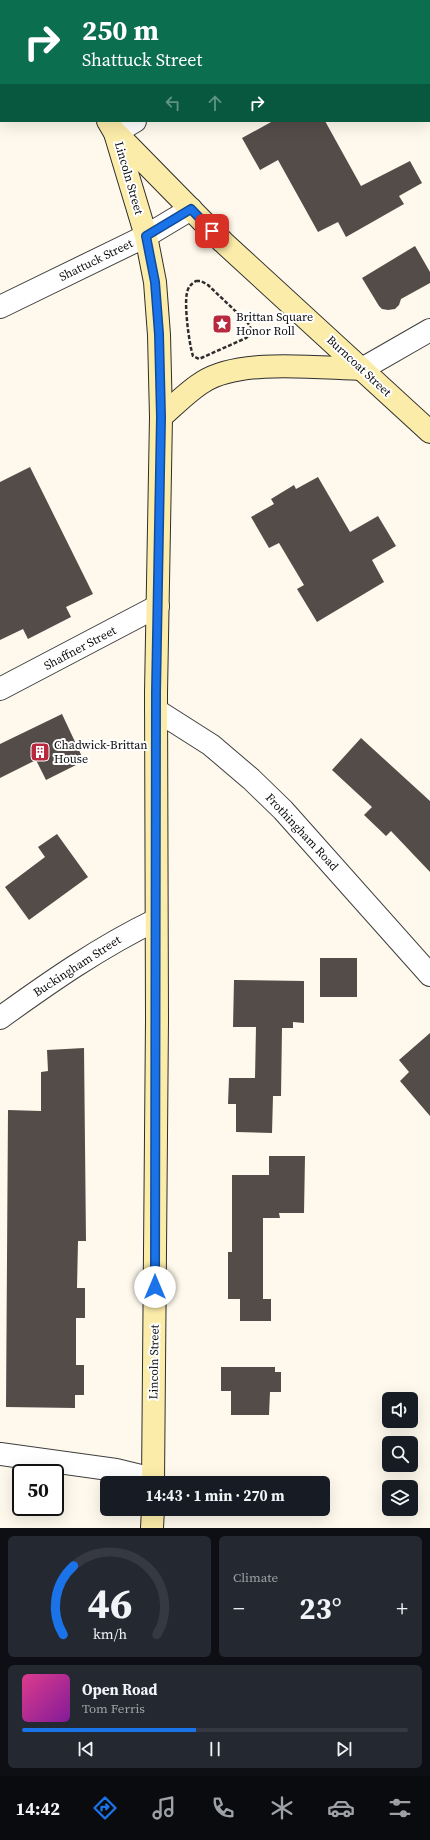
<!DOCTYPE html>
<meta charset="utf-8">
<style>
:root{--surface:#171b24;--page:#242831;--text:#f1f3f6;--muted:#9ea1a6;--line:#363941;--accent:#1a73e8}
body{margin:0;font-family:"Source Serif 4",serif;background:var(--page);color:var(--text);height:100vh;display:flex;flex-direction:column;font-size:15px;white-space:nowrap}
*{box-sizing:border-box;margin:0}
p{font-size:13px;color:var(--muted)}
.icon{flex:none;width:22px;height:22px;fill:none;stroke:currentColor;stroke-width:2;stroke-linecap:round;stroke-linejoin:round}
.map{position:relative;height:1528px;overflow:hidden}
.sheet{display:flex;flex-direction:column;gap:8px;padding:8px;background:#0d0f14;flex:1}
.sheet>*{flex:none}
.banner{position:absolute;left:0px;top:0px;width:430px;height:122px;box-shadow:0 4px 16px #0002;background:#0b6e4f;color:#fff;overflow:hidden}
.fabs{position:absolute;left:382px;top:1392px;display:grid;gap:8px}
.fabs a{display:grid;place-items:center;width:36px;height:36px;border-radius:6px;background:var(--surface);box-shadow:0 4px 16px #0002;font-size:20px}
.speed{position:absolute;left:12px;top:1464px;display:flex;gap:8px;font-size:20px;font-weight:700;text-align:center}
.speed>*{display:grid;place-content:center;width:52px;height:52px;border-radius:50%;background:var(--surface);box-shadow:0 4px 16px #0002;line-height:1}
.speed .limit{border:2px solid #111;border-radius:6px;background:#fff;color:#111}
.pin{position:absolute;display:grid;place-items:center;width:34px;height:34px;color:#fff;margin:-17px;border-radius:8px;box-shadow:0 2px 6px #0006}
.me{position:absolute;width:44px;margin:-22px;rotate:0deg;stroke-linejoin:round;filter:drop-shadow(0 0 3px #0008)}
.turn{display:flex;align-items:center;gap:14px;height:84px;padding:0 16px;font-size:18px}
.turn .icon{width:52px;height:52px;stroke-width:2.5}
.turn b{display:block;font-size:28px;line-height:34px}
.lanes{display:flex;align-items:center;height:38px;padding:0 16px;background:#0003;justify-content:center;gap:20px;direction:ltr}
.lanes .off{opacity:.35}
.big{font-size:30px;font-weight:700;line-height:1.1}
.sheet .widget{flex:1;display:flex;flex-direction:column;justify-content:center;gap:6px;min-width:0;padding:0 14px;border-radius:6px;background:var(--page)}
.sheet .dial{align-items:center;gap:0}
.dial svg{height:104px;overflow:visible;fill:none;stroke:var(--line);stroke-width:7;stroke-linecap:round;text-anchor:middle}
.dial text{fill:var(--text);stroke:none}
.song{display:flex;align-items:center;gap:12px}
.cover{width:48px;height:48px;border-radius:6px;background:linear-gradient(135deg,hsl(330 70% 55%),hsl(290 70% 35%))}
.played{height:4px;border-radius:2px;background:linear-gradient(90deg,var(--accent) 45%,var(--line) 45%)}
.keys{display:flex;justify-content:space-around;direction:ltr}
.heat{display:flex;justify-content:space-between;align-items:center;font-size:22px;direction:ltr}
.sheet .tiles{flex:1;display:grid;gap:8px;grid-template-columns:1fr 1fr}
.widget:last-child{grid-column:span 2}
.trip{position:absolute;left:100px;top:1476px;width:230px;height:40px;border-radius:6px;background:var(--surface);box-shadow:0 4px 16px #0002;font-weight:700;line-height:40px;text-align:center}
.dock{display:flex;height:64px;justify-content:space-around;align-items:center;background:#090b0e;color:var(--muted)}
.dock .icon{width:28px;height:28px}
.dock .on{color:var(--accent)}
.dock b{font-size:18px;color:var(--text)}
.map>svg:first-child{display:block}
</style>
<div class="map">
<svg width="430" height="1528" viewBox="0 0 430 1528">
<rect width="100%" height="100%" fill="#fef9ec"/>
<g fill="#544c49">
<polygon points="273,121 325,121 361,186 410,161 422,183 399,196 404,204 346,237 338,222 318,232 278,160 260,170 242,138"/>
<polygon points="415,246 430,272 430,283 401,299 399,305 395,309 388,310 382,309 379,306 362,278"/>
<polygon points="30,467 93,594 66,607 71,617 28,639 23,629 0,640 0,482"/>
<polygon points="318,477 350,532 378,516 396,546 372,560 384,582 317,622 297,589 304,585 279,543 269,548 251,517 274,504 271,499 294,485 296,489"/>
<polygon points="62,714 84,761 46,780 36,760 0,778 0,744"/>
<polygon points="361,738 430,801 430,872 391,831 386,836 364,815 372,807 332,770"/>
<polygon points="57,834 88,877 29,920 5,887 45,857 38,847"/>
<rect x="320" y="958" width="37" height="39"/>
<polygon points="234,980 304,981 304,1023 293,1022 293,1028 282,1028 281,1096 273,1096 272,1133 236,1132 236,1104 228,1104 229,1078 255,1078 256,1027 233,1027"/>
<polygon points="430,1033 430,1116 400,1081 409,1072 399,1060"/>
<polygon points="84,1048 86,1241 78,1241 77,1288 85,1288 85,1318 76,1318 76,1365 84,1365 84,1395 75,1395 75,1408 6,1407 8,1110 41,1111 41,1072 48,1071 47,1050"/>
<polygon points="269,1156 305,1156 304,1213 279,1213 280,1218 263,1218 263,1299 271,1299 271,1321 240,1321 240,1299 228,1299 228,1252 232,1252 232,1175 269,1175"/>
<polygon points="221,1367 275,1367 275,1372 281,1372 281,1392 270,1392 269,1415 231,1415 231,1391 221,1391"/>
<polygon points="277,1478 277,1483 249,1483 249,1479"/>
<polygon points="250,1509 277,1509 277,1511 250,1512"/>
</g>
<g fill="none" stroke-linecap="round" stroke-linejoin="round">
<g stroke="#3f3f3f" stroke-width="24">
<g id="minor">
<polyline points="341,1 343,0"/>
<polyline points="0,98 1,98"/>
<polyline points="115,133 135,121"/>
<polyline points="0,307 146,236 191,209"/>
<polyline points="362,369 430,330"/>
<polyline points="0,689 158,606"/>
<polyline points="156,710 211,745 251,779 283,810 430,975"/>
<path d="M 0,1018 C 50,982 100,947 156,920"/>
<polyline points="0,1454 116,1470 153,1479"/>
</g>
</g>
<g stroke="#2e2e2e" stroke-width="24">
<g id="secondary">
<polyline points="35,0 35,1"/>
<polyline points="108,121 115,133 146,236 155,282 159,335 161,417 156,693 157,1020 153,1483"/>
<polyline points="118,135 223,242 430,432"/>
<path d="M 161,417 C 174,406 188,391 203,382 C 240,358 319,368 362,369"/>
<polyline points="152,1528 153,1509"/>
</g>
</g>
<path stroke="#2e2e2e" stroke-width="2.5" stroke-dasharray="4 2" stroke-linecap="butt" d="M 196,281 L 201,281 L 208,285 L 248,323 L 251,329 L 251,334 L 246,338 L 199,359 L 193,356 C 189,344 184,304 187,293 C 188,287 191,284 196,281 Z"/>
<use href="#minor" stroke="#fff" stroke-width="22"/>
<use href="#secondary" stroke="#fceca9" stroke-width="22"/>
</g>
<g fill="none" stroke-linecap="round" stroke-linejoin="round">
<g stroke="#114b97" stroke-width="10">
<polyline id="route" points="155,1287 156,693 161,417 159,334 155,282 146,236 191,209 212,231"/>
</g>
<use href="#route" stroke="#1a73e8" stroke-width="7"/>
</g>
<defs>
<g id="sight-square" transform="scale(1)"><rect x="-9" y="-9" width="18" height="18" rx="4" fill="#b8293d" stroke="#fff"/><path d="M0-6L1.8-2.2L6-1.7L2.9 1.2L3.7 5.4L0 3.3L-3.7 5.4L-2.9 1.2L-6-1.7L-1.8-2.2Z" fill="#fff"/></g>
<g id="building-square" transform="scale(1)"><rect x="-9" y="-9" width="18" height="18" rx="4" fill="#b8293d" stroke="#fff"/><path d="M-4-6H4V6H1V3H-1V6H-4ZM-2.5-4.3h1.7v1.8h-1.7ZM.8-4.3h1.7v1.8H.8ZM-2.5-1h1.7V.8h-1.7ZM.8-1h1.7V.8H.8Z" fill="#fff"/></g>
</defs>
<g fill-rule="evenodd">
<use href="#sight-square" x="222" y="324"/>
<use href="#building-square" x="40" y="752"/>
</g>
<g text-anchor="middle" stroke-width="4" stroke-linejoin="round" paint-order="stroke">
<g font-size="12" fill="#0c0c0c" stroke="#fff">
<text transform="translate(129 178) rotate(74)" y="4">Lincoln Street</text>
<text transform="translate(96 260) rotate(-26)" y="4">Shattuck Street</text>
<text transform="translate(359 366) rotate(43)" y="4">Burncoat Street</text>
<text transform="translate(80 648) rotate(-28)" y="4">Shaffner Street</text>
<text transform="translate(302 832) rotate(47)" y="4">Frothingham Road</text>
<text transform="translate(77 966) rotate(-33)" y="4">Buckingham Street</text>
<text transform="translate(154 1362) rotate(-89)" y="4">Lincoln Street</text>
</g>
<g font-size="12" fill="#0c0c0c" stroke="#fff" text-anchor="start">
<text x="236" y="321">Brittan Square<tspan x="236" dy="14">Honor Roll</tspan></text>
<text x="54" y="749">Chadwick-Brittan<tspan x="54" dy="14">House</tspan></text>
</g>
</g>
</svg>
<div class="fabs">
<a><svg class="icon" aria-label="sound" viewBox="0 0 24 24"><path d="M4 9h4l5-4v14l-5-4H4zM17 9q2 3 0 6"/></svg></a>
<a><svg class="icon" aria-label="search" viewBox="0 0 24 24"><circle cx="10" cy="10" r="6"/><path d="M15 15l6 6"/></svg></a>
<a><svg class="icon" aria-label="layers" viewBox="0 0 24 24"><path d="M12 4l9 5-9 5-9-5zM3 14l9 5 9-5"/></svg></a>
</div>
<div class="speed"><div class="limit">50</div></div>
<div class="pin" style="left:212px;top:231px;background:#d93025"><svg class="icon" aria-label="arrive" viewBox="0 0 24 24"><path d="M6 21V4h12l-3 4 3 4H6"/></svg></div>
<svg class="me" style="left:155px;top:1287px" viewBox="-20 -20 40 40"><circle r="19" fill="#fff"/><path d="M0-13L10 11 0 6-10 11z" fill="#1a73e8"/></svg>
<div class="trip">14:43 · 1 min · 270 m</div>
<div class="banner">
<div class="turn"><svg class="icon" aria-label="right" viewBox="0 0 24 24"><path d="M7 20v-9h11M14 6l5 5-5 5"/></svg><div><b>250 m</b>Shattuck Street</div></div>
<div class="lanes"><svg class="icon off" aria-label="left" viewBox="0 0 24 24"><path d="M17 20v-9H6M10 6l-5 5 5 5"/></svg><svg class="icon off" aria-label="ahead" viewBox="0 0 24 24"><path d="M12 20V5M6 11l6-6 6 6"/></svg><svg class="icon" aria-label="right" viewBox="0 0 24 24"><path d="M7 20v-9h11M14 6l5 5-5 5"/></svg></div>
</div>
</div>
<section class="sheet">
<div class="tiles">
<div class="widget dial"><svg viewBox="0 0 100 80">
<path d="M14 69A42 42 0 1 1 86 69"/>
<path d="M14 69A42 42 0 0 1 22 16" stroke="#1a73e8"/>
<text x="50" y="56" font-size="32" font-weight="700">46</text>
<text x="50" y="72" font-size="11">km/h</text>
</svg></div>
<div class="widget"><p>Climate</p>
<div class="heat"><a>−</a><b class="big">23°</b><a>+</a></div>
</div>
<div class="widget">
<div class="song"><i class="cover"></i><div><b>Open Road</b><p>Tom Ferris</p></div></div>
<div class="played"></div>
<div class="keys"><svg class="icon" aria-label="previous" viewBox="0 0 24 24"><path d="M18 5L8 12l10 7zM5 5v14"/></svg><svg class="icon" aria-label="pause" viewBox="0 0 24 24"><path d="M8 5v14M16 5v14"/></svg><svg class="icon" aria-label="next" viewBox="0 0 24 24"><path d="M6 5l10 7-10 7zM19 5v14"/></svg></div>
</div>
</div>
</section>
<nav class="dock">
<b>14:42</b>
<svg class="icon on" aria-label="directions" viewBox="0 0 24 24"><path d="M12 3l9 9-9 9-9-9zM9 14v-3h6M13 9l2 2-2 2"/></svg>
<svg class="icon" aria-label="music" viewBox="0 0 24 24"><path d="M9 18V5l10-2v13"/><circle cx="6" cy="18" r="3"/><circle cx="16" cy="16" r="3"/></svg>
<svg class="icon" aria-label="phone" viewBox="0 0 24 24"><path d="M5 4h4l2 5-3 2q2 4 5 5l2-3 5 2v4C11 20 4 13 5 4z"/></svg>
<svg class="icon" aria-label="climate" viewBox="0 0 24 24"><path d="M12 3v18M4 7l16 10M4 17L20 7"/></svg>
<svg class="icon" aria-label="car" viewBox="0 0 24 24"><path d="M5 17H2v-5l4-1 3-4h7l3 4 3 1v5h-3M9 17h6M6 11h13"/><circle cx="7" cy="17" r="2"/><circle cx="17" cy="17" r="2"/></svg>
<svg class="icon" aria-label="filters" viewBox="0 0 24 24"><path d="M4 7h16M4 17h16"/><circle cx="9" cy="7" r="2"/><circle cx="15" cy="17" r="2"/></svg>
</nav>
